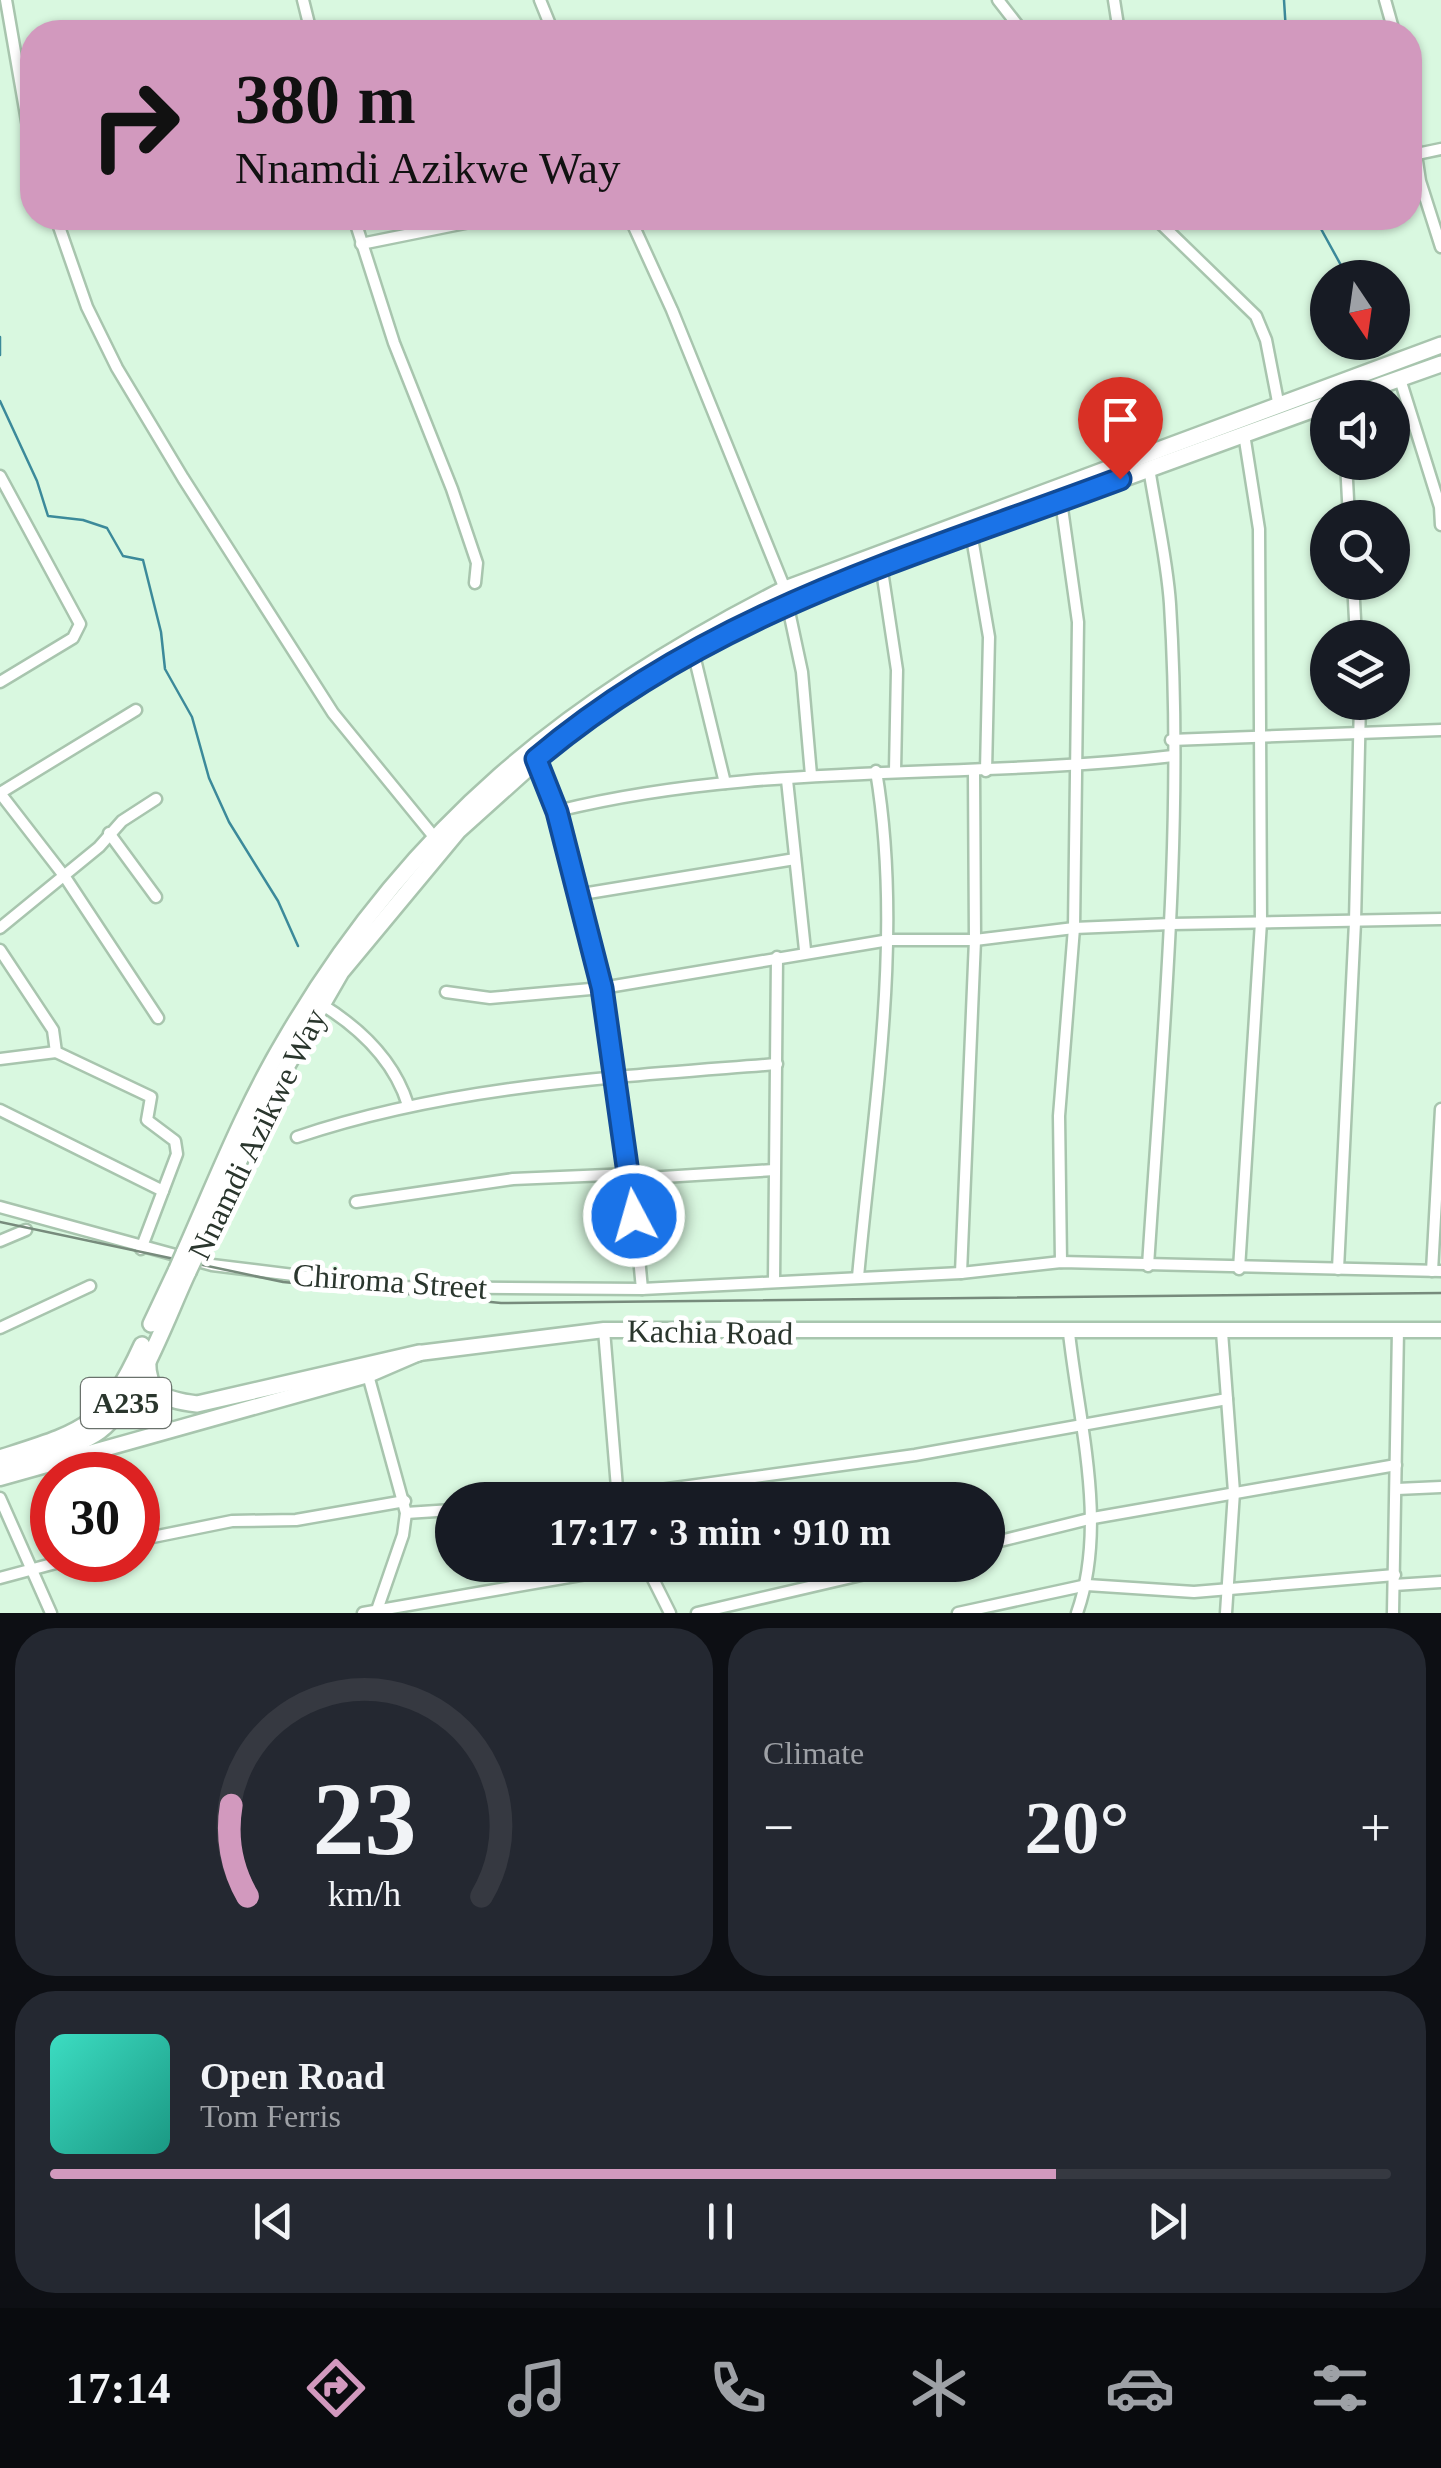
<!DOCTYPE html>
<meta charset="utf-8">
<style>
:root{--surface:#171b24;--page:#242831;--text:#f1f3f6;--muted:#9ea1a6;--line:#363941;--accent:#d299be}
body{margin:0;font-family:Georgia,serif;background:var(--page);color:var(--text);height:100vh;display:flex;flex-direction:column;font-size:38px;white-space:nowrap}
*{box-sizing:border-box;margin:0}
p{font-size:32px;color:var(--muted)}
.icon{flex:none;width:55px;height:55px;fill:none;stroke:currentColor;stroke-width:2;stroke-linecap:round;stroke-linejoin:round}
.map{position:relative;height:1613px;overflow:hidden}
.details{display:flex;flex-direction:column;gap:15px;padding:15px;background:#0d0f14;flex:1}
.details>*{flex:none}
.banner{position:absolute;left:20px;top:20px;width:1402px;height:210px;border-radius:40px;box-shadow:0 2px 8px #0004;background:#d299be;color:#111;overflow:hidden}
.needle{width:65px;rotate:167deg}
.fabs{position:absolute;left:1310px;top:260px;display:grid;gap:20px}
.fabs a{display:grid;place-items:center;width:100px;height:100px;border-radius:50%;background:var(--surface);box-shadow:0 2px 8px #0004;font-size:50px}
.speed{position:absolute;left:30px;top:1452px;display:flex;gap:20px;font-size:50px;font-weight:700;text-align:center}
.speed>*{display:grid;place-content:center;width:130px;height:130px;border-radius:50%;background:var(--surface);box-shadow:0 2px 8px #0004;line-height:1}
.speed .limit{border:15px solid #d22;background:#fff;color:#111}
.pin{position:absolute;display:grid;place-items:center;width:85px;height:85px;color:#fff;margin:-102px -42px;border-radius:50% 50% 50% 0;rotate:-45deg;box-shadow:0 0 10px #0007}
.pin .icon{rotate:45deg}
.me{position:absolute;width:110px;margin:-55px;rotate:354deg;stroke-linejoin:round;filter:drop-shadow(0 0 8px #0008)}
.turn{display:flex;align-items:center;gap:35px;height:210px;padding:0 50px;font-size:45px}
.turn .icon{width:130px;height:130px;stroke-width:2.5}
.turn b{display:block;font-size:70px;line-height:85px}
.big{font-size:75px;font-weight:700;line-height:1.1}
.details .card{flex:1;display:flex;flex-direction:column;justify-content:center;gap:15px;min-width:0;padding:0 35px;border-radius:40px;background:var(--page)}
.details .dial{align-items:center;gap:0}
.dial svg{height:260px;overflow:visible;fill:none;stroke:var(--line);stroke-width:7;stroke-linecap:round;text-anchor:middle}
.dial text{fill:var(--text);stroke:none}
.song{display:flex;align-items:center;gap:30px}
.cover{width:120px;height:120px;border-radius:15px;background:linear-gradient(135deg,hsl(170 70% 55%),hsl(170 70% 35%))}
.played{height:10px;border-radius:5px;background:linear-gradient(90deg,var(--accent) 75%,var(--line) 75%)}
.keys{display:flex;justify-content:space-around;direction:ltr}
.heat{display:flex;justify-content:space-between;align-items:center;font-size:55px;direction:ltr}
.details .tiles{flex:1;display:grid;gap:15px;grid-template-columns:1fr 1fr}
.card:last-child{grid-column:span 2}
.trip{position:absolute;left:435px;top:1482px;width:570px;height:100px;border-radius:50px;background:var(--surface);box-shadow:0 2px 8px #0004;font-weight:700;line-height:100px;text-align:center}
.tab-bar{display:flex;height:160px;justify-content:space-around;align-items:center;background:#090b0e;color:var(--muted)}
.tab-bar .icon{width:70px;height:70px}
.tab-bar .selected{color:var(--accent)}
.tab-bar b{font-size:45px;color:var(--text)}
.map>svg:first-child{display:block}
</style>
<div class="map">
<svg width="1441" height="1613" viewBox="0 0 1441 1613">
<rect width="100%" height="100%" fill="#d9f8e0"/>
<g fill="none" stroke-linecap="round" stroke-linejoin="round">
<g stroke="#3c8a9a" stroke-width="2.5">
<polyline points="1284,0 1286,32"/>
<polyline points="1315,218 1348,278"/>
<polyline points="1392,319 1400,326"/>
<polyline points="0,337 0,355"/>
<polyline points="0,401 37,481 48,516 83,520 107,528 123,556 143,560 161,632 165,669 192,717 209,778 229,822 278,901 298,946"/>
</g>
<g stroke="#a8c5ae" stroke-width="15">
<g id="minor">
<polyline points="6,0 32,150"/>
<polyline points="303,0 311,32"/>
<polyline points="540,0 553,32"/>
<polyline points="998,0 1023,32"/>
<polyline points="1114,0 1119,32"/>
<polyline points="1385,0 1394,32"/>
<polyline points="1410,114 1420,181 1441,247"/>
<polyline points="1417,154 1441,149"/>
<polyline points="56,218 87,307 117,368 183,478 333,713 435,838"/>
<polyline points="354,218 394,343 452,489 477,563 475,583"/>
<polyline points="630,218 672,310 785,589"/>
<polyline points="1155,218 1256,316 1266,340 1279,407"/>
<polyline points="361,244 490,218"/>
<polyline points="1400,379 1440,507 1441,525"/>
<polyline points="1346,462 1349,518"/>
<polyline points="0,476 80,624 73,638 0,682"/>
<polyline points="1061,501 1078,622 1074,928 1059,1116 1061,1262"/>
<polyline points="971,532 989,637 986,771"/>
<polyline points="881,564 897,670 895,771"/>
<polyline points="1353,582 1356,638"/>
<polyline points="787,602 802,672 811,775"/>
<polyline points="693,651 725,783"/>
<polyline points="1171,740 1441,730"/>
<polyline points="536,759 557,811 602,988 631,1174 642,1289"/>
<polyline points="787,780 805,950"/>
<polyline points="0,793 65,877 158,1018"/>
<polyline points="0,793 136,710"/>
<path d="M 557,811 C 758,761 968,780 1173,756"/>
<polyline points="109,833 156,897"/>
<polyline points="576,895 795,859"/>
<polyline points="0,928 99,847 122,821 156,799"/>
<polyline points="0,950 53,1030 56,1052 151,1097 147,1120 175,1141 177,1154 141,1249"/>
<polyline points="446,992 490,998 602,988 889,940 975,940 1074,928 1171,924 1441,919"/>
<path d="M 321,1004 C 360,1028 394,1060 408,1105"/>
<polyline points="0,1059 56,1052"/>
<polyline points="0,1110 163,1191"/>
<path d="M 297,1137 C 451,1085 616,1077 777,1064"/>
<polyline points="631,1179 774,1170"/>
<polyline points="356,1202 513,1179 631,1174"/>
<polyline points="0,1207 212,1265 391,1287 642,1289 961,1273 1061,1262 1441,1271"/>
<polyline points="0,1241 26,1230"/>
<path d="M 1148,1266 C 1162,1046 1184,824 1170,604 C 1167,559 1156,513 1149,468"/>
<polyline points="1239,1269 1261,922 1259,529 1244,434"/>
<polyline points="1338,1269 1355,922 1360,702"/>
<polyline points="1432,1271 1441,1109"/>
<polyline points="961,1273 975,940 974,772"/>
<path d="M 858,1277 C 873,1110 904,938 876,771"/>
<polyline points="774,1281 777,957"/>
<polyline points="0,1328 90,1286"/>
<polyline points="604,1330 618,1500"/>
<polyline points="1222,1332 1234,1492 1226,1613"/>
<path d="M 1069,1333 C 1079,1424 1108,1525 1077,1613"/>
<polyline points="368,1375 406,1513 403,1535 376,1613"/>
<polyline points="1397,1489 1441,1487"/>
<polyline points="0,1498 51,1613"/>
<polyline points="587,1500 915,1455 1227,1399"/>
<polyline points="406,1513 452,1510"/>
<polyline points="138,1540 232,1521 296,1520 405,1501"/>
<polyline points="988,1544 1093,1518 1396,1465"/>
<polyline points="646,1565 670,1613"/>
<polyline points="0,1578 67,1560"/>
<polyline points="1394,1585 1441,1582"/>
<polyline points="363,1613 638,1565"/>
<polyline points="697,1613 904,1565"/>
<polyline points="958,1613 1087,1585 1194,1592 1395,1575"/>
<polyline points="1393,1613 1398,1330"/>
</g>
</g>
<g stroke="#a8c5ae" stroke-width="19">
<polyline id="major" points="0,1478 368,1375 419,1353 604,1330 1441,1330"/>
</g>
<g stroke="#a8c5ae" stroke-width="20">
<g id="highway">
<polyline points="1345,398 1441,364"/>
<path d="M 184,1253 C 216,1181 245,1107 285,1040 C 410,826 566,700 785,589 L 1441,345"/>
<polyline points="196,1255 266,1102 341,972 458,831 567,733 693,651 806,594 1328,404"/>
<polyline points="151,1324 177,1269"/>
<path d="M 148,1354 C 145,1392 162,1400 197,1404 L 419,1353"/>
<path d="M 0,1458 C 84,1431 104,1428 142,1345"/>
<path d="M 0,1471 C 32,1460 67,1451 95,1434 C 135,1410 167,1316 188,1272"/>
</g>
</g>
<use href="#minor" stroke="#fff" stroke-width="10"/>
<use href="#major" stroke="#fff" stroke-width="14"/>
<use href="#highway" stroke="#fff" stroke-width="15"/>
<polyline stroke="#778b7c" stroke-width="2.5" points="0,1222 283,1282 501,1303 1441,1293"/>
<g stroke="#a8c5ae" stroke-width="20" stroke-linecap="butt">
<g id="highway-bridge">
<polyline points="177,1269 184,1253"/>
<polyline points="188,1272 196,1255"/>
</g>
</g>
<use href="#highway-bridge" stroke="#fff" stroke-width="15"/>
</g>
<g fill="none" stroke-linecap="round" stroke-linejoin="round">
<g stroke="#114b97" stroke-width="25">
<path id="route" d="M 634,1216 L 602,988 L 557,812 L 536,759 C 712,611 909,558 1120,479"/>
</g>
<use href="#route" stroke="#1a73e8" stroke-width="18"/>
</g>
<g text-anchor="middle" stroke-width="10" stroke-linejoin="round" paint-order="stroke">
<rect fill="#fff" stroke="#6a726c" stroke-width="2.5" x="81" y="1378" width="90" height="50" rx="8"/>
<g font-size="30" font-weight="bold" fill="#2a362d">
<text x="126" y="1413">A235</text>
</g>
<g font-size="32" fill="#2a362d" stroke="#fff">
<text transform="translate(257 1134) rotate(-64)" y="11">Nnamdi Azikwe Way</text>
<text transform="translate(390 1281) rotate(4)" y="11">Chiroma Street</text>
<text transform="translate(710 1332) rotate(1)" y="11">Kachia Road</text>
</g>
</g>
</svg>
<div class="fabs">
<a><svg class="needle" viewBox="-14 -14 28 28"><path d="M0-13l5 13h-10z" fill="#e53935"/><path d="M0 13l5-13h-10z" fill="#9ea1a6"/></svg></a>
<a><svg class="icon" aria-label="sound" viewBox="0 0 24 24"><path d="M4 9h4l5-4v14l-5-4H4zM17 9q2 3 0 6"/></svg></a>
<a><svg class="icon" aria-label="search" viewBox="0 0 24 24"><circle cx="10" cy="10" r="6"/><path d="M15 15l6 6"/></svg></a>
<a><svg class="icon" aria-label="layers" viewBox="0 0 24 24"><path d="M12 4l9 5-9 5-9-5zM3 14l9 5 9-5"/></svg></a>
</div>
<div class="speed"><div class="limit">30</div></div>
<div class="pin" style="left:1120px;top:479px;background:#d93025"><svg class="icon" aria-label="arrive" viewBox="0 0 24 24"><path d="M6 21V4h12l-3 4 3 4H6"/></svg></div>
<svg class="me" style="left:634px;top:1216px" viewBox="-20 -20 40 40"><circle r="17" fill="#1a73e8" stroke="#fff" stroke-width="3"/><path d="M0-11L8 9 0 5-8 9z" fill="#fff"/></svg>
<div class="trip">17:17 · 3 min · 910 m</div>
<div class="banner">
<div class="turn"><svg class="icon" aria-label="right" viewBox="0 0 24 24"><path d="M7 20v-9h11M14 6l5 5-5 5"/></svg><div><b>380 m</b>Nnamdi Azikwe Way</div></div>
</div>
</div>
<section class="details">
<div class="tiles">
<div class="card dial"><svg viewBox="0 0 100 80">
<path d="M14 69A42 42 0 1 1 86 69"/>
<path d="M14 69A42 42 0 0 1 9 41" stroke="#d299be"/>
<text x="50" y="56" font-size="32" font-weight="700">23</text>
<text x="50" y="72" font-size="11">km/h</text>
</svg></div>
<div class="card"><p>Climate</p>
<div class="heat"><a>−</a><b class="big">20°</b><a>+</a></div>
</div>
<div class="card">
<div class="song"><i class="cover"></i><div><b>Open Road</b><p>Tom Ferris</p></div></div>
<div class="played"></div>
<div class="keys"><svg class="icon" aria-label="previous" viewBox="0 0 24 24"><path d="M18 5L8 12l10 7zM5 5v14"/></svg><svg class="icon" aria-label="pause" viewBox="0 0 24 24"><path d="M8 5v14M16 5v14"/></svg><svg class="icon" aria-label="next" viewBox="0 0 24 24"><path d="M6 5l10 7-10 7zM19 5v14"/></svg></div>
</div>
</div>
</section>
<nav class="tab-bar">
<b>17:14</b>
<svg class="icon selected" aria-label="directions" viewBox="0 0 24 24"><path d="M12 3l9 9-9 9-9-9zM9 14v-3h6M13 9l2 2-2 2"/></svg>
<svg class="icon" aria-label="music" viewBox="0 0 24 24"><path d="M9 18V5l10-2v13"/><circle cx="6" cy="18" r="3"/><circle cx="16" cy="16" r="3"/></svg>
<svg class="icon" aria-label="phone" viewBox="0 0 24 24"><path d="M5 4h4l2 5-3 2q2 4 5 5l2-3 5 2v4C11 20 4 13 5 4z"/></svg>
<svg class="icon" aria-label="climate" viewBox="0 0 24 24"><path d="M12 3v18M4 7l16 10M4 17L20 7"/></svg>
<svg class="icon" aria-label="car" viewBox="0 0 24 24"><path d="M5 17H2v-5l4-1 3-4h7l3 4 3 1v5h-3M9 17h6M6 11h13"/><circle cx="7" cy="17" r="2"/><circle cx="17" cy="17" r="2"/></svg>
<svg class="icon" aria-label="filters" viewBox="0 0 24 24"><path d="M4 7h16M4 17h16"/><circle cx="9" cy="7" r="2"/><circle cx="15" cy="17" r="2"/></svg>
</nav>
